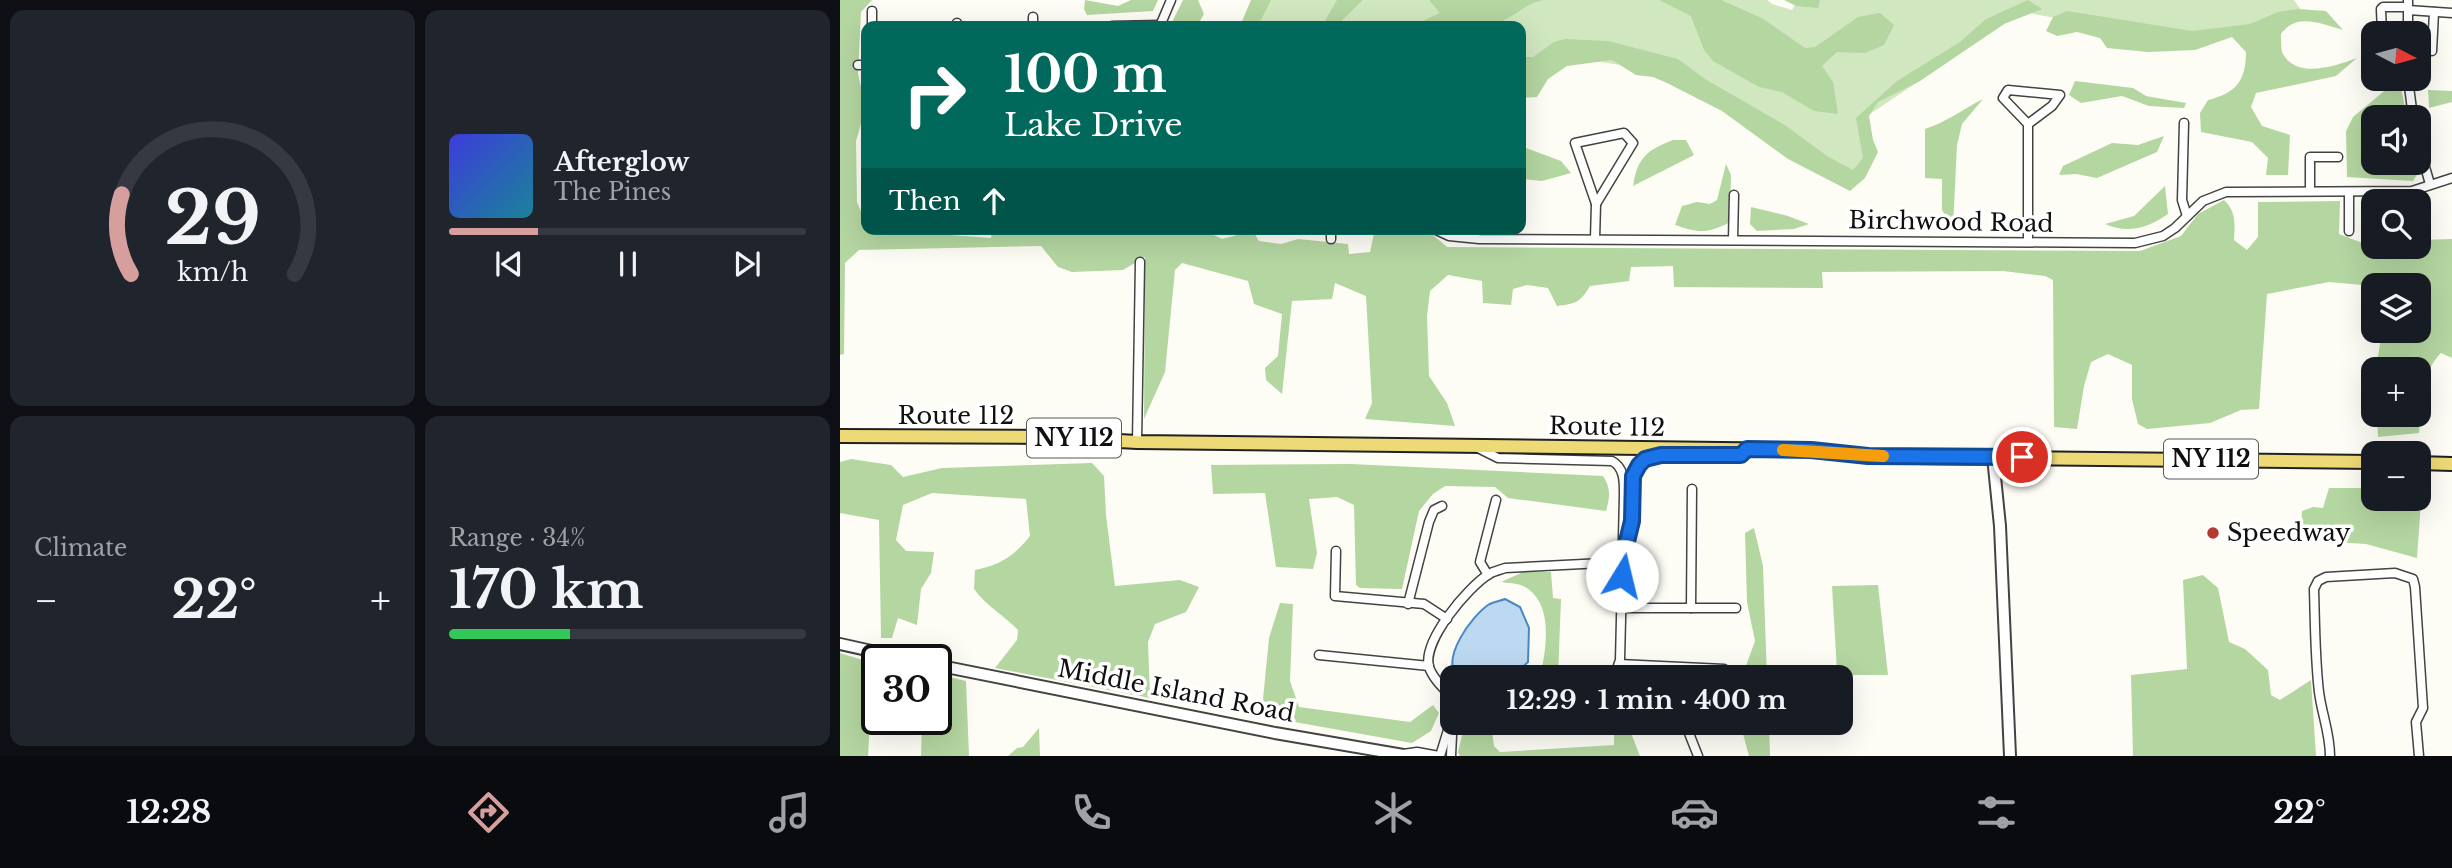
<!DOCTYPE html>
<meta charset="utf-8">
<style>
:root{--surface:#171b24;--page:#20242c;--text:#f1f3f6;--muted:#9ea1a6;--line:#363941;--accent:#d69f9e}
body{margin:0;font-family:"Libre Baskerville",serif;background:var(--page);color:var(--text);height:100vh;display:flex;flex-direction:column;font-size:26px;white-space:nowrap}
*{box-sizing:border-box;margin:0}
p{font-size:23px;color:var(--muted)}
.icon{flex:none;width:38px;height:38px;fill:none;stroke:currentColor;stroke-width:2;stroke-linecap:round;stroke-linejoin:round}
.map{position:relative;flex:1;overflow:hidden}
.panel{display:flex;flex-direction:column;gap:10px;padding:10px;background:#0d0f14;width:840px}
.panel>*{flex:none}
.hud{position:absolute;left:21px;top:21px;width:665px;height:214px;border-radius:14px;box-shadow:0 7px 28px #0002;background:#00695c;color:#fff;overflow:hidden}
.needle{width:46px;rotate:96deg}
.tools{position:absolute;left:1521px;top:21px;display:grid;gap:14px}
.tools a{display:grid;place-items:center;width:70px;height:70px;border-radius:14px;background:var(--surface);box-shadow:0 7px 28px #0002;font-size:35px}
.speed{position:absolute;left:21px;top:644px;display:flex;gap:14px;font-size:35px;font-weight:700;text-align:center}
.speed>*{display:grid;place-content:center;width:91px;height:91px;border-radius:50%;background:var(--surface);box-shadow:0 7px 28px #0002;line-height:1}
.speed .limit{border:4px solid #111;border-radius:10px;background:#fff;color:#111}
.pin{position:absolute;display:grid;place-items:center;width:60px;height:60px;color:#fff;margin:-30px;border:4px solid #fff;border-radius:50%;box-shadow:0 2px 7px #0007}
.me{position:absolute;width:77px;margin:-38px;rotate:9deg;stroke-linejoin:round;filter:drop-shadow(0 0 5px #0008)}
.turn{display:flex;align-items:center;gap:24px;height:147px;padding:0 28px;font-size:32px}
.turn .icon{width:91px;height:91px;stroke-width:2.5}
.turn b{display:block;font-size:49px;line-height:60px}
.then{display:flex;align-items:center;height:66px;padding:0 28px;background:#0003;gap:14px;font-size:26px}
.big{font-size:52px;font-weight:700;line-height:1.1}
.panel .card{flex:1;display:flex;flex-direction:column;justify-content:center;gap:10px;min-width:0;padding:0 24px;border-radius:14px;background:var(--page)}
.panel .dial{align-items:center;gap:0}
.dial svg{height:182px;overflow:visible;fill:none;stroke:var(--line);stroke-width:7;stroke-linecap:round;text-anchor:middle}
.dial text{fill:var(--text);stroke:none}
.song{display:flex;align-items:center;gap:21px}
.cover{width:84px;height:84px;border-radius:10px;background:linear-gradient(135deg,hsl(240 70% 55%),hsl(190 70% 35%))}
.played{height:7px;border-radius:4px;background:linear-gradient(90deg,var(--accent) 25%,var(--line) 25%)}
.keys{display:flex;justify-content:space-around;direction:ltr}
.heat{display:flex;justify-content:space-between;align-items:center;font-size:38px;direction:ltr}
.charge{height:10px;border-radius:5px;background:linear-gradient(90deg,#34c759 34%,var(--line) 0)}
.panel .tiles{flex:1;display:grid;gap:10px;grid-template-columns:repeat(2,1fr)}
.trip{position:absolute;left:600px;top:665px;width:413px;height:70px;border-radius:14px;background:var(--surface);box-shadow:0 7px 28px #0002;font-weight:700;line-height:70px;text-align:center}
.dock{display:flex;height:112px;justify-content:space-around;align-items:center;background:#090b0e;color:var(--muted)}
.dock .icon{width:49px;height:49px}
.dock .on{color:var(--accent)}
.dock b{font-size:32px;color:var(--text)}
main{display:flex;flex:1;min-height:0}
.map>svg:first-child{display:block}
</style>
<main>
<section class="panel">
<div class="tiles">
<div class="card dial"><svg viewBox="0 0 100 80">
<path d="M14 69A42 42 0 1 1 86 69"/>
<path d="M14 69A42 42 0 0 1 10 34" stroke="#d69f9e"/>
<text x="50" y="56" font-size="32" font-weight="700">29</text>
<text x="50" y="72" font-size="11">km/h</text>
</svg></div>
<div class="card">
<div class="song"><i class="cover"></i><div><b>Afterglow</b><p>The Pines</p></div></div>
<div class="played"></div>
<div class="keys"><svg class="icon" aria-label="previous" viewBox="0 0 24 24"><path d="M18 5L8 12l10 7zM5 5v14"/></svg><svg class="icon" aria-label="pause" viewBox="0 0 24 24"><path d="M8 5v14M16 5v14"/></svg><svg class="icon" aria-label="next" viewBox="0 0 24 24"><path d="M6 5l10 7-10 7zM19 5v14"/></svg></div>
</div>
<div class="card"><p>Climate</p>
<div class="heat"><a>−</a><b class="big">22°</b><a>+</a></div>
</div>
<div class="card"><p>Range · 34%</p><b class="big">170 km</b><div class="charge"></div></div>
</div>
</section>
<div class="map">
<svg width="1612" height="756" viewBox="0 0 1612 756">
<rect width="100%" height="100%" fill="#fefdf5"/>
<polygon fill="#d1e7c0" points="426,0 927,0 932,4 952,10 958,0 1454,0 1463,13 1347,41 1182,12 1024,118 1030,157 1009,178 824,72 724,56 681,77 681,26 411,26"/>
<g fill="#b4d6a1">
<path d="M 0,0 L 32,0 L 21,12 L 18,74 L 21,87 L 26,89 L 26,116 L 23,117 L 16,141 L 17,202 L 26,224 L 26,229 L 151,238 L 152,229 L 362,229 L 382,239 L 413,231 L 419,241 L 441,244 L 458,239 L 508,244 L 509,254 L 530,252 L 535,229 L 586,229 L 607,247 L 1300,251 L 1341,236 L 1358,214 L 1384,200 C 1396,211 1395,224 1394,240 L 1407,250 L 1418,237 L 1418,202 L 1500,201 L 1499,234 L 1533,247 L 1554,249 L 1578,247 L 1579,240 L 1612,239 L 1612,358 L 1601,353 C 1580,374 1582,405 1579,433 L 1538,437 L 1537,415 L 1578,415 L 1578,369 L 1536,369 L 1542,331 L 1578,331 L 1578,285 L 1533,286 L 1489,282 L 1427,294 L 1419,409 L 1401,410 L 1370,423 L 1307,429 L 1298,424 L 1292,399 L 1292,365 L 1268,354 L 1251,362 L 1244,386 L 1237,429 L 1214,427 L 1213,280 L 1205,276 L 1163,271 L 982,272 L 983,288 L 834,287 L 833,266 L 791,267 L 789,281 L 750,286 C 741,302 735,304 717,306 L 708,288 L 687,285 L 673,289 L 671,305 L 643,303 L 642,281 L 608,275 L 590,291 L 587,316 L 589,376 L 607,403 L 615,426 L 525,419 L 532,403 L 526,296 L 495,283 L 492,299 L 452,301 L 442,394 L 426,380 L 425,368 L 438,356 L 442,314 L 414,304 L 408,281 L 342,263 L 335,270 L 325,372 L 304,419 L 305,257 L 283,270 L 232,272 L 218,267 L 201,246 L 19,250 L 5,263 L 4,354 L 0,355 Z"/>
<polygon points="245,0 278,6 291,0 318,0 313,11 247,15 244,9"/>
<polygon points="343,0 358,0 364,14 357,26 330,26"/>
<polygon points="411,0 431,0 418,26 400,26"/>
<polygon points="497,0 523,0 496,26 482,26"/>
<path d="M 589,0 L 703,0 C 684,4 676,16 660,22 C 638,30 597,26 572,26 L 600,13 Z"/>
<polygon points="819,0 881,0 922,18 965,48 975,47 1018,17 1040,13 1054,25 1044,45 1025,53 997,52 982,66 993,82 998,114 974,111 942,92 919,87 873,61 864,50 851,16"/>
<polygon points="944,0 980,0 978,8 956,6"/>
<polygon points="1188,0 1202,9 1164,24 1080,81 1038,102 1029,116 1033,140 1038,152 1025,178 1010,191 948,159 882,111 827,83 813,77 796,75 772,60 727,66 708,79 697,97 681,98 681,57 693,57 714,42 725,39 768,41 838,59 865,79 945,125 987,156 1013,170 1023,158 1016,118 1057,81 1120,42 1146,19"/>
<path d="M 1458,9 L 1486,11 L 1503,30 C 1481,24 1457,12 1441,34 C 1441,39 1441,47 1442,52 C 1455,80 1496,66 1517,58 L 1496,76 L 1416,93 L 1411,107 L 1422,126 L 1450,135 L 1448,175 L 1426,175 L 1428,158 L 1412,142 L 1361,132 L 1360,113 L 1368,100 C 1396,93 1406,81 1406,52 L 1392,37 L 1355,50 L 1308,52 L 1267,48 L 1260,38 L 1237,32 L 1217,36 L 1206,31 L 1213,17 L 1227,11 L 1352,31 L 1410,24 L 1438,12 Z"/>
<polygon points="1235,81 1293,88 1306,96 1346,103 1344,108 1309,106 1282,96 1241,103 1229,95"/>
<polygon points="1549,87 1561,88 1567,117 1533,117 1533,163 1576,163 1578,173 1573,181 1507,177 1506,131 1513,117"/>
<polygon points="1588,90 1612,91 1612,102 1589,108"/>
<path d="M 1143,99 L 1122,124 L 1117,145 L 1113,228 L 1102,210 L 1102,179 L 1085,178 L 1085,129 C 1107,122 1123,109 1143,99 Z"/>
<polygon points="1324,136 1317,152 1257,178 1236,174 1219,175 1223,166 1272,143 1298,145"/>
<path d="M 833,140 L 846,140 L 854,155 L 793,186 C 797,158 807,150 833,140 Z"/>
<polygon points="681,146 721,161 731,173 702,181 681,179"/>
<path d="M 886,164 L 891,175 L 890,222 C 868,234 858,233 835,225 L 842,206 L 857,202 L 870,204 L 877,200 Z"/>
<path d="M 1325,186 L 1328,214 C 1308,228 1288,234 1265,224 L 1294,216 Z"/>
<polygon points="911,207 948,216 969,224 954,229 917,231 910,224"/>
<polygon points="611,229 658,229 659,234 620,233"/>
<path d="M 11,459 L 51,465 L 63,477 L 102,468 L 252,463 L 264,476 L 266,515 L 275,586 L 340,580 L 359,587 L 346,612 L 315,624 L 308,642 L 310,698 L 155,668 L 177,640 L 178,630 C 164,615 146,606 134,589 L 135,570 C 160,565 174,556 190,536 L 186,499 L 92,493 L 63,505 L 56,540 L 66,551 L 94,552 L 91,573 L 81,589 L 77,625 L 58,618 L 52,638 L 41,638 L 39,520 L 0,513 L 0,462 Z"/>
<path d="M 511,464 L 763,476 C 771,488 770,497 766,511 L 668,498 L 655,487 L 605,486 L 593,494 L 579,511 L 562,589 L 520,588 L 516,585 L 514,505 L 497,497 L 469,499 L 477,553 L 473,569 L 436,567 L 425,493 L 373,494 L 371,465 Z"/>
<polygon points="1489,488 1533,488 1533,499 1578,499 1579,488 1582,488 1577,558 1526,544 1461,540 1462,511 1473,507 1483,508"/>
<polygon points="914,528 923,566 927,677 902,677 915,641 907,602 905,533"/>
<path d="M 683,572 L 711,572 L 713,598 L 721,599 L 718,677 L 700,677 C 706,650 715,602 683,586 C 677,583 668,583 661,582 Z"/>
<polygon points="1363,575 1378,588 1389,642 1405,649 1428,670 1431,695 1440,700 1471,680 1476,756 1293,756 1291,675 1347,669 1343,580"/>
<polygon points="1038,585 1048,675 1014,675 997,671 992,586"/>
<polygon points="440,603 453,604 450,681 459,707 570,722 593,705 599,713 591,731 572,743 432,718 423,699 429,638"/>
<polygon points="0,653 23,660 30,682 31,703 28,756 0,756"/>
<polygon points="96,674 126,681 129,756 81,756 82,719 96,719"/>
<polygon points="625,723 651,723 654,746 660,752 774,745 774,728 777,723 787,723 800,756 620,756 618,752"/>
<polygon points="900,723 929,723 930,756 909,756"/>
<polygon points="199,728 200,756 168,756 177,748 183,747"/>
</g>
<path fill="#bdd9f1" stroke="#4a88c2" stroke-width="2" d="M 665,599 L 680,607 L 689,628 L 688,662 L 672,677 L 617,677 C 601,658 631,617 648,605 C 653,602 660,601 665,599 Z"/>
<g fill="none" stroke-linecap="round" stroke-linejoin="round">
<g stroke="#434343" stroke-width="11">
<g id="minor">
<polyline points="1568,10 1612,13"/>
<polyline points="32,11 32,26"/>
<polyline points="117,23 117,26"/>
<polyline points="193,26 193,17"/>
<polyline points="272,26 320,25"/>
<polyline points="320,26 331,0"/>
<polyline points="1542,33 1541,9 1543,7 1568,7"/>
<polyline points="1568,33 1568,0"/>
<polyline points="1592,51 1594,12"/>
<polyline points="18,65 26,65"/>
<polyline points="1568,79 1573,117"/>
<polyline points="1344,123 1342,200 1347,216"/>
<polygon points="784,133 793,143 756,204 735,143"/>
<polyline points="1578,143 1590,184"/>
<polyline points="1470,191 1470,157 1498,157"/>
<polyline points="1509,192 1509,231"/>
<polyline points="594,229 609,236 639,239 1295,243 1323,236 1335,228 1363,201 1386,192 1572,191 1612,178"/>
<polyline points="491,239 491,229"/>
<polyline points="755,239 756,204"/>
<polyline points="893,240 894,195"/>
<polyline points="1188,242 1188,124 1212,106 1220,95 1168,90 1163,98 1188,124"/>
<polyline points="297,442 300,262"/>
<path d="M 638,448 L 658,458 L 772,461 C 785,468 784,483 784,496 L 780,660 L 774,677"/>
<polyline points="496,551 495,596 584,604 607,619"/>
<path d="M 785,552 C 793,526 788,502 793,477 C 795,471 798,463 804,459 C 819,451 881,456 901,455 L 907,449"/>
<polyline points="648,575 640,562 656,500"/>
<polyline points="568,604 589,522 594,510 602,506"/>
<polyline points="782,608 896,608"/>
<polyline points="851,608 852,489"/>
<polyline points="479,655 589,666"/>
<polyline points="779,664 884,669"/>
<path d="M 612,697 C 604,689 593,679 589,667 C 582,641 628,587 649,574 C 654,571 660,570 665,568 L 782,562"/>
<polyline points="845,723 858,756"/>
<polyline points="563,754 577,752 599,756"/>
<polyline points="600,756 612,717"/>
<polyline points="611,756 612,735"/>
<path d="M 1490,756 C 1490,733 1482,715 1479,692 C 1475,658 1475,623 1474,589 L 1478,581 L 1486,577 L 1555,573 L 1573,579 L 1575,587 L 1583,708 L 1576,722 L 1579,756"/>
</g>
</g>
<g stroke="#434343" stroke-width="14">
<g id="tertiary">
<polyline points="1153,457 1160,526 1170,756"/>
<polyline points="0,644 72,660"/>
<polyline points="96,665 435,733 569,756"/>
</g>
</g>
<g stroke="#212121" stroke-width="16">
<g id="primary">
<polyline points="0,436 208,437 297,442 971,450 1028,456 1079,457 1533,462"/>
<polyline points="1578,463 1612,464"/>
</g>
</g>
<use href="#minor" stroke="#fff" stroke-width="8"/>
<use href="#tertiary" stroke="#fff" stroke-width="10"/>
<use href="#primary" stroke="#edda76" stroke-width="12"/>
</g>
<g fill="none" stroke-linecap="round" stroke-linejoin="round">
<g stroke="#114b97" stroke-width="18">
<polyline id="route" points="782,576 782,562 792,521 793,476 799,465 805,459 821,455 901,455 907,449 971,450 1028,456 1182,457"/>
</g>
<use href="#route" stroke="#1a73e8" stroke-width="12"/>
<polyline stroke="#f59e0b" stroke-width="12" points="943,450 1043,456"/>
</g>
<circle fill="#b53833" stroke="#fff" stroke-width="2.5" cx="1373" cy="533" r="7"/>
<g text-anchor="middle" stroke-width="7" stroke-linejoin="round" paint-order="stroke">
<g fill="#fff" stroke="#585858" stroke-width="2">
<rect x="187" y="418.5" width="94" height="39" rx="5"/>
<rect x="1324" y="439.5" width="94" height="39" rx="5"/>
</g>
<g font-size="23" font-weight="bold" fill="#101010">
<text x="234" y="446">NY 112</text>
<text x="1371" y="467">NY 112</text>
</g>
<g font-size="24" fill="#101010" stroke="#fff">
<text transform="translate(1111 222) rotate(1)" y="8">Birchwood Road</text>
<text x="116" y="424">Route 112</text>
<text transform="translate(767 427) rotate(1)" y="8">Route 112</text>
<text transform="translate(336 691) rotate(11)" y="8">Middle Island Road</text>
</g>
<g font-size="24" fill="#101010" stroke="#fff" text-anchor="start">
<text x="1387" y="541">Speedway</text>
</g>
</g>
</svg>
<div class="tools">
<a><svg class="needle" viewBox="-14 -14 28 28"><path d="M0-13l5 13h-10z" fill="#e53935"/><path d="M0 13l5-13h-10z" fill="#9ea1a6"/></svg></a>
<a><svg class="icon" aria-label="sound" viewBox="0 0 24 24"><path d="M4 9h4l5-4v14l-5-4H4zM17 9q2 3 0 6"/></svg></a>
<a><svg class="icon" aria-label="search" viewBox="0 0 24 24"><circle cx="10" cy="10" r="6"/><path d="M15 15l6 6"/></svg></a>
<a><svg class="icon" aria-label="layers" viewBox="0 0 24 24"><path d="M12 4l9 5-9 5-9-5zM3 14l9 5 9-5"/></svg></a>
<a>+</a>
<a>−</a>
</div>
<div class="speed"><div class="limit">30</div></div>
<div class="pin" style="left:1182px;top:457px;background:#d93025"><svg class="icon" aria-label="arrive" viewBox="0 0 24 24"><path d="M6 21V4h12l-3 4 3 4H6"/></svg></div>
<svg class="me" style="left:782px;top:576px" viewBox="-20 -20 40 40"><circle r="19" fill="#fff"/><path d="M0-13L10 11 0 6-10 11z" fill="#1a73e8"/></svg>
<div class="trip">12:29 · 1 min · 400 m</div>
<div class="hud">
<div class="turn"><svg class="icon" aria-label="right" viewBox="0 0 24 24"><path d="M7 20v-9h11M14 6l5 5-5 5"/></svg><div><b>100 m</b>Lake Drive</div></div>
<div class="then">Then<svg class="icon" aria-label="ahead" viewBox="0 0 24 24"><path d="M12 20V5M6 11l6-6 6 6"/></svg></div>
</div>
</div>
</main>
<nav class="dock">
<b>12:28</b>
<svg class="icon on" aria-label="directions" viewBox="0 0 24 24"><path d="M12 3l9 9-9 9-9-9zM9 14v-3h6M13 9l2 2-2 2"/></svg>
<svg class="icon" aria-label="music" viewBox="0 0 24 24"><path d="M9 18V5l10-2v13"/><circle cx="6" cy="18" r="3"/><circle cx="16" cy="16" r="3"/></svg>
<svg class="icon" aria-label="phone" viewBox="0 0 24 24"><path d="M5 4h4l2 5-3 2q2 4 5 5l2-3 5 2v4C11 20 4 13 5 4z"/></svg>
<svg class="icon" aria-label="climate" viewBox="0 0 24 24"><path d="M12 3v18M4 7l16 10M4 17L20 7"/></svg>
<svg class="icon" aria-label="car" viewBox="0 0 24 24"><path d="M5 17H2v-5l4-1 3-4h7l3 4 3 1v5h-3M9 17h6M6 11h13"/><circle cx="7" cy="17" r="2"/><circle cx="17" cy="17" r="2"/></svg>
<svg class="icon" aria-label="filters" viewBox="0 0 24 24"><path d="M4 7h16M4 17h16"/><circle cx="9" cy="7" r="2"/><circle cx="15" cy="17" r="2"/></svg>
<b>22°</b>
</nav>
